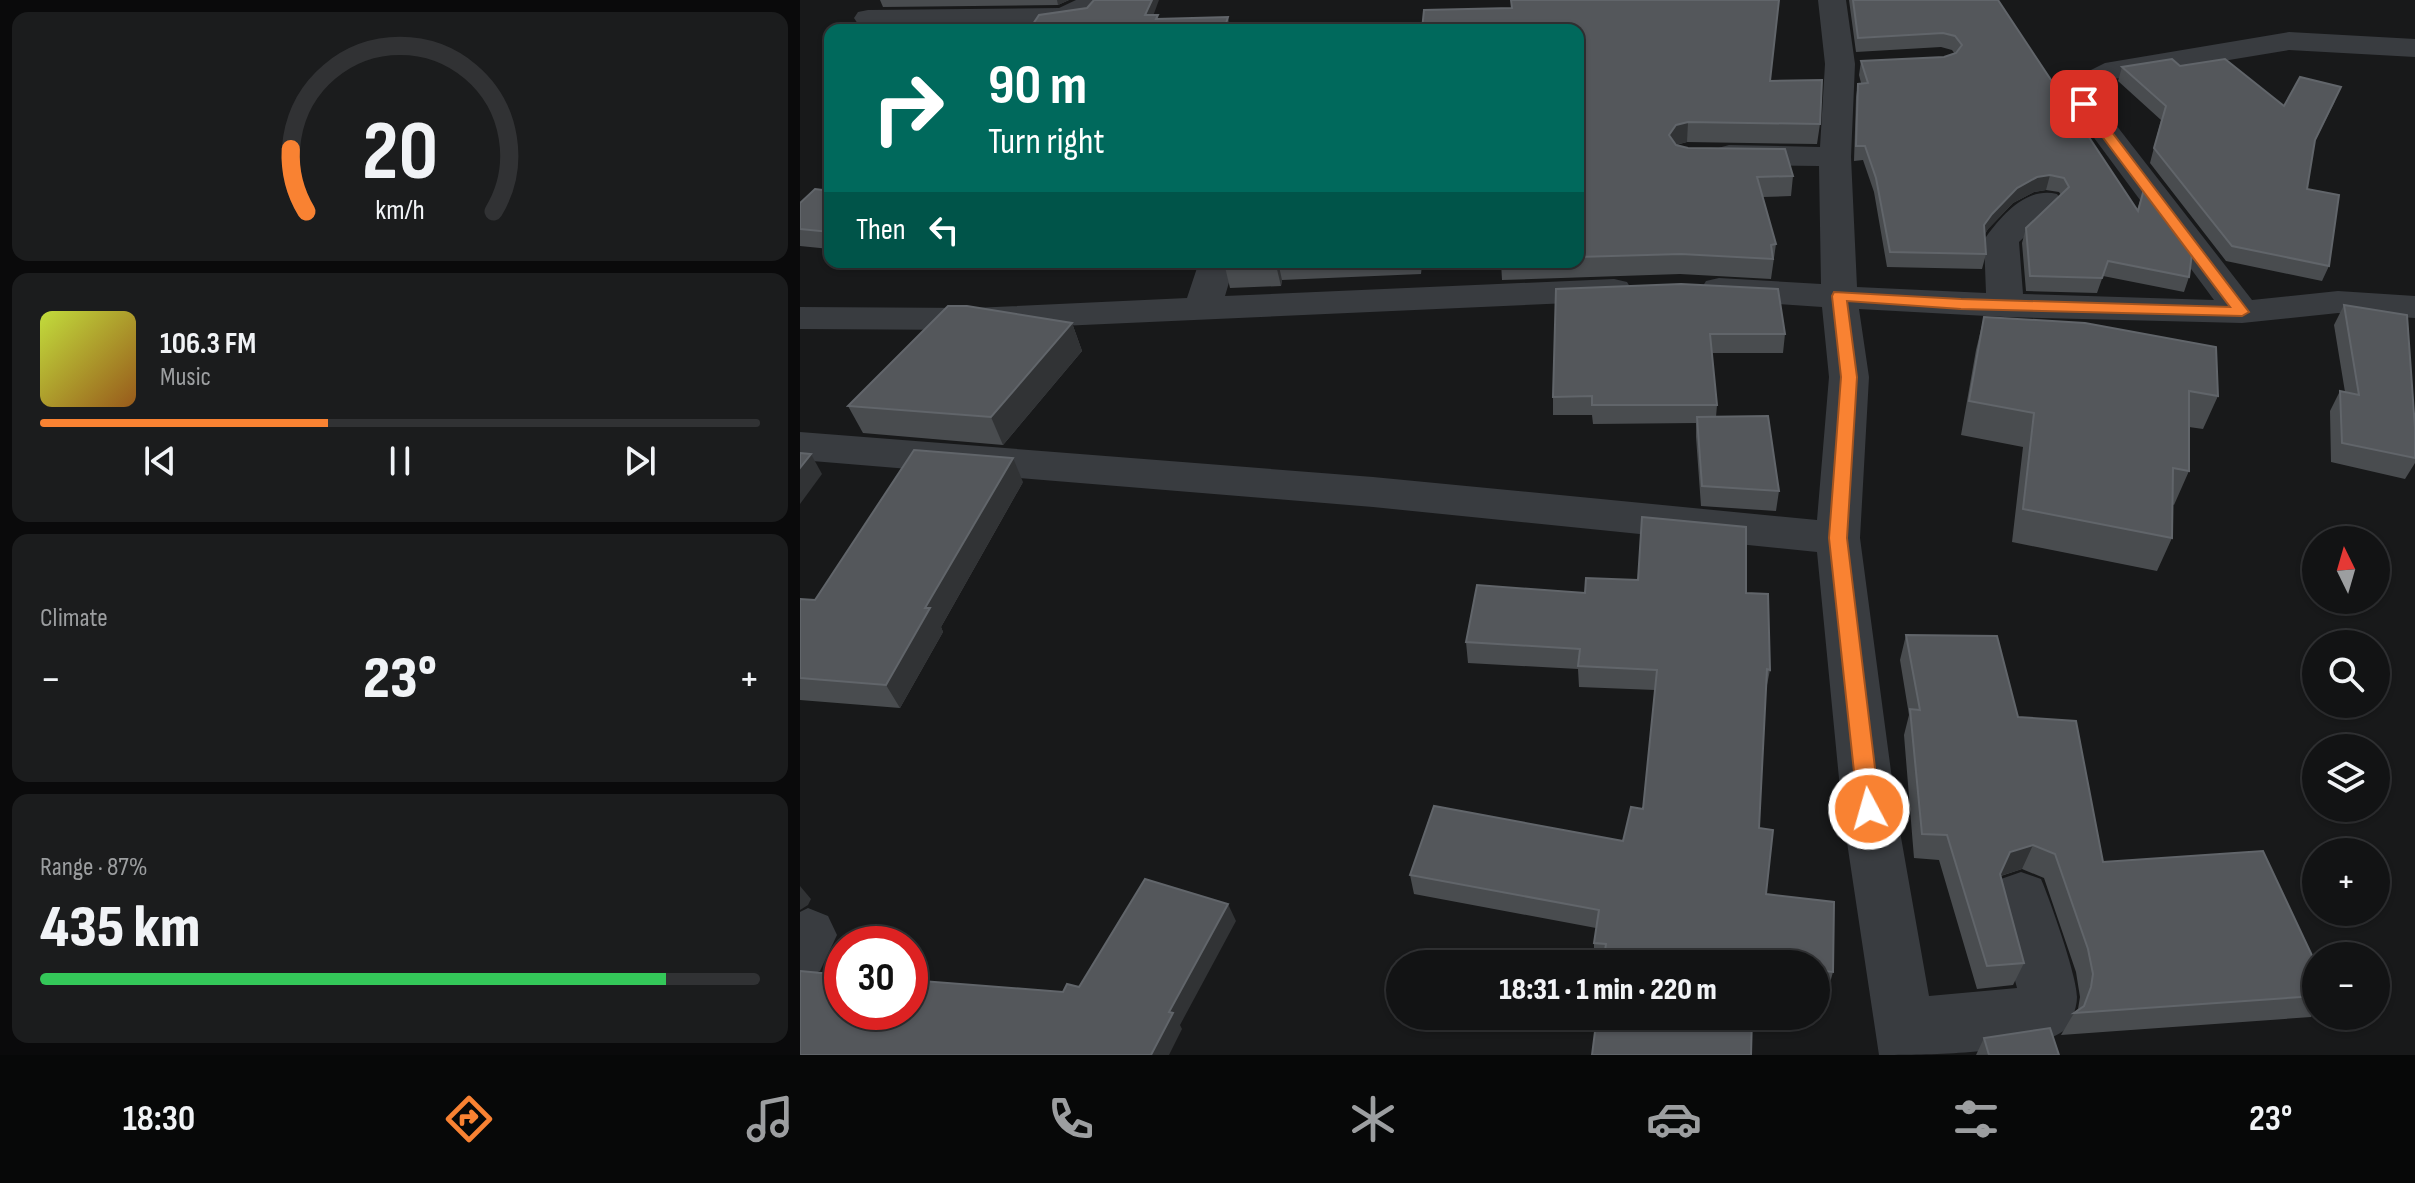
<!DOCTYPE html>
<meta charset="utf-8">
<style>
:root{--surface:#121314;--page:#1b1c1d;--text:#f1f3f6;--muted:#9c9ea0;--line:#313234;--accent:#f98232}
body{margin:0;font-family:"Sofia Sans Condensed",sans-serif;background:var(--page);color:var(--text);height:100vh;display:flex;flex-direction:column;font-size:30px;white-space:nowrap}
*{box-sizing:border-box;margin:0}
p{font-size:26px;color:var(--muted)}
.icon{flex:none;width:44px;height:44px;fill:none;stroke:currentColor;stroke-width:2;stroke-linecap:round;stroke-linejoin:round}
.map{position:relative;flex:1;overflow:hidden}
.panel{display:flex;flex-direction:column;gap:12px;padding:12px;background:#0a0a0b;width:800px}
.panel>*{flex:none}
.hud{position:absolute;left:24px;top:24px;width:760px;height:244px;border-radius:16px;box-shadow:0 2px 6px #0004,0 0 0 2px var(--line);background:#00695c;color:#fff;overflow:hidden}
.needle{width:52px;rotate:355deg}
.fabs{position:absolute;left:1502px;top:526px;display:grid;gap:16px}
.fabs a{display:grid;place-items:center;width:88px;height:88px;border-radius:50%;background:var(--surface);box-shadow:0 2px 6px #0004,0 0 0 2px var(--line);font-size:40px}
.speed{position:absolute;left:24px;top:926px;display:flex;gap:16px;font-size:40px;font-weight:700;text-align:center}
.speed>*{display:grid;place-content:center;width:104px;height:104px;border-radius:50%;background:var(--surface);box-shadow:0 2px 6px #0004,0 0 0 2px var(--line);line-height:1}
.speed .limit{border:12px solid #d22;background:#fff;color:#111}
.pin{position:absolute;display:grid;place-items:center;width:68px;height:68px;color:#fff;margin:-34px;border-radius:16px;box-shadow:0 4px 12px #0006}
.me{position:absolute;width:88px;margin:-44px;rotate:354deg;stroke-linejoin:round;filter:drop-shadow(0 0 6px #0008)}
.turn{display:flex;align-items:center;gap:28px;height:168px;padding:0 32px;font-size:36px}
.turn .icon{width:104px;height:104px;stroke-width:2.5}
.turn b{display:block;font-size:56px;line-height:68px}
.then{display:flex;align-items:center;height:76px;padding:0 32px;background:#0003;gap:16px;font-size:30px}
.big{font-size:60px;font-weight:800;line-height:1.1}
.panel .card{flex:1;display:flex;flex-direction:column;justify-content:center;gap:12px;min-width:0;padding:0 28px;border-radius:16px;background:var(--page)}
.panel .dial{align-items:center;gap:0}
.dial svg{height:208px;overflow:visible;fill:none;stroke:var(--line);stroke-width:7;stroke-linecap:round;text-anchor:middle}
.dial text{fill:var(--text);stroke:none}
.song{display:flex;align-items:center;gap:24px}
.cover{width:96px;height:96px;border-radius:12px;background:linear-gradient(135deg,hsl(70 70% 55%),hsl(30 70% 35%))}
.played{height:8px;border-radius:4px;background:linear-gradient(90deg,var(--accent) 40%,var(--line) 40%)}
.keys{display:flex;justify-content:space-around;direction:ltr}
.heat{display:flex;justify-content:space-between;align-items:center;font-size:44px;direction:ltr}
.charge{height:12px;border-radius:6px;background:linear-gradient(90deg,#34c759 87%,var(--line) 0)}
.trip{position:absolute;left:586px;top:950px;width:444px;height:80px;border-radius:40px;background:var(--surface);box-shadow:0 2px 6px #0004,0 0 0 2px var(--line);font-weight:800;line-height:80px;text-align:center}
.dock{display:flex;height:128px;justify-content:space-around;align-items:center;background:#070808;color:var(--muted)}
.dock .icon{width:56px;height:56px}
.dock .selected{color:var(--accent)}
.dock b{font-size:36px;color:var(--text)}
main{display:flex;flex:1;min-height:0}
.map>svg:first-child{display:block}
</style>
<main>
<section class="panel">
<div class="card dial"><svg viewBox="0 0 100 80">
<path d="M14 69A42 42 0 1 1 86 69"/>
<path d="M14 69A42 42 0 0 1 8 45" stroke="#f98232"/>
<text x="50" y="56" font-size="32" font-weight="700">20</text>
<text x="50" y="72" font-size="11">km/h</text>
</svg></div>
<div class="card">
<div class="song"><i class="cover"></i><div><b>106.3 FM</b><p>Music</p></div></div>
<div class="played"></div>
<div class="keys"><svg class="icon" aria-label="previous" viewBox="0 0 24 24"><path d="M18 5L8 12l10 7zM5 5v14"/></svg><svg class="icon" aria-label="pause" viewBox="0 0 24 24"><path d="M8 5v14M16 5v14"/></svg><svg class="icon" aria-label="next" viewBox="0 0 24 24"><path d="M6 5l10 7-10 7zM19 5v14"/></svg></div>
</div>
<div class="card"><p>Climate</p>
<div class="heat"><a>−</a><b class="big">23°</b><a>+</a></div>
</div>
<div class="card"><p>Range · 87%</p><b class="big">435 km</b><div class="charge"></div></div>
</section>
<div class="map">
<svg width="1615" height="1055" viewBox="0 0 1615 1055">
<rect width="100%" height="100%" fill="#18191a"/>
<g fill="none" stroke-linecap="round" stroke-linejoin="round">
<g fill="#393c40" fill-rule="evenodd">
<polygon points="276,0 305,0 290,17 259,24 68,26 58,24 54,18 58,12 68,10 259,8"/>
<path d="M 1018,0 L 1046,0 L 1055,64 L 1051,157 L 1057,287 L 1186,293 L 1184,240 C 1200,217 1226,186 1257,194 L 1262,201 L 1219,242 L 1223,294 L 1414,300 L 1269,104 L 1263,88 L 1267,82 L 1305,63 L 1489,32 L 1615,39 L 1615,57 L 1489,50 L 1314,79 L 1294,91 L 1299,103 L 1452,300 L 1538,291 L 1615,296 L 1615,318 L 1538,313 L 1442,323 L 1205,317 L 1059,309 L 1069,377 L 1060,538 L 1096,809 L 1129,996 L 1217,988 L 1193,897 L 1201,879 L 1221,872 L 1241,879 C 1250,900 1277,976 1277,997 C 1277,1006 1273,1018 1268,1026 C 1249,1055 1113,1055 1079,1055 L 1042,809 L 1017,552 L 573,507 L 0,460 L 0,432 L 573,477 L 1017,520 L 1029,377 L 1022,307 L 919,300 L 906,297 L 901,289 L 906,281 L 919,278 L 1021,284 L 1019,166 L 929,165 L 918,162 L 913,155 L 918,148 L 929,145 L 1020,147 L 1025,64 Z"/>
<polygon points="399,262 435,262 425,296 814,279 827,282 832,290 827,298 814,301 173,330 0,329 0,307 173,308 387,298"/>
<polygon points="8,908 28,916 37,935 20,971 0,979 0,912"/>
</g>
</g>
<g fill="#494c4f">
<polygon points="80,0 269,0 258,5 83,7"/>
<polygon points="1049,0 1198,0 1337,210 1344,189 1389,277 1384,292 1303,276 1297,293 1226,291 1222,243 1226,228 1261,195 1259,192 1246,190 1234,192 1213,203 1188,229 1185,234 1186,254 1182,269 1087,267 1074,192 1063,160 1054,161 1056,97 1058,84 1061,83 1059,75 1061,61 1144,57 1155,54 1152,50 1141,47 1056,52"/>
<polygon points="778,30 971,81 1020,124 1017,144 887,142 876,145 993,176 991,196 963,197 976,244 971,279 880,274 702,280 701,262 778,262"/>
<polygon points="1380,66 1484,106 1535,101 1514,143 1507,189 1529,266 1522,281 1426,261 1350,163 1361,120 1318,81 1322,67"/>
<polygon points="30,191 30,249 0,246 0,203"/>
<polygon points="427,262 686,262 622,265 621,274 482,280 481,286 430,288 425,267"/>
<polygon points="756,289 985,334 983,353 912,353 917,405 916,417 979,491 976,511 901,506 896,437 896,423 793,424 792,415 753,415 753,397"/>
<polygon points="1544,305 1615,428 1615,463 1605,479 1531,462 1530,411 1540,391 1545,392 1534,325"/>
<polygon points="1184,317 1418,396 1403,429 1389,427 1389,471 1374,505 1372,504 1372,538 1357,571 1212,542 1223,447 1161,435 1176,350"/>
<polygon points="272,323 282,351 203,445 63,433 48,406"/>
<polygon points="223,482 141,627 143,632 100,708 0,700 0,599 15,600"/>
<polygon points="785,593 946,593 970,670 966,690 959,828 966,894 1033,972 1028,990 1016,989 1016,964 803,964 804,963 794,961 794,943 796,928 614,894 610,875 823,841 843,809 855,690 779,687 778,669 668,663 666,642"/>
<polygon points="1106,635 1218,717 1303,862 1516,964 1516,1011 1511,1017 1261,1035 1274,1013 1278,1009 1280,997 1276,972 1244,878 1222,869 1201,876 1224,963 1213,985 1177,989 1139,860 1114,858 1104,735 1109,715 1100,660"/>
<polygon points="1184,1038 1259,1055 1176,1055"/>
</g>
<g fill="#313335">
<polygon points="257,0 269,0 258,5"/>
<polygon points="352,0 359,0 349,27 345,15"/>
<polygon points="428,17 431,30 424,30"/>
<polygon points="888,122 887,142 875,145 869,135 876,125"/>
<polygon points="1250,175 1246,190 1234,192 1213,203 1188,229 1181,240 1184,225 1192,214 1217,188 1237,177"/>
<polygon points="477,262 478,262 482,280 481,286 476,265"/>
<polygon points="272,323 282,351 203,445 191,417"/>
<polygon points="11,454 22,474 0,504 0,468"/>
<polygon points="213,458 223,482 141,627 143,632 100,708 86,685 125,608"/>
<polygon points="1233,845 1222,869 1200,876 1190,898 1210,852"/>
<polygon points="0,886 11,899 8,905 0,910"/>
<polygon points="428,904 436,921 380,1025 382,1029 369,1055 351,1055 369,1012"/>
</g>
<g fill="#54575b" stroke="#61656a" stroke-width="2">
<polygon points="294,0 352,0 345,15 358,15 356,19 428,17 424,30 229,30 239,15 287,8"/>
<polygon points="711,0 979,0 970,81 1022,80 1020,124 888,122 876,125 869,135 876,145 888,148 985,149 993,176 957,177 976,244 971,245 973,259 881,254 778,257 778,30 622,30 624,10 712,8"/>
<polygon points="1053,0 1198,0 1338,211 1344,189 1392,253 1389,277 1308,261 1302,278 1230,276 1226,228 1269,187 1264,178 1250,175 1237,177 1217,188 1192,214 1184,225 1186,254 1090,252 1076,178 1065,146 1056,146 1058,84 1068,83 1061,61 1144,57 1156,53 1162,45 1155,36 1143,33 1058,38"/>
<polygon points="1372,59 1380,66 1425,59 1484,106 1500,77 1541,87 1515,140 1507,189 1539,195 1529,266 1432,246 1354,148 1366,106 1322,67"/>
<polygon points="15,189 30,191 30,232 0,229 0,203"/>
<polygon points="427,262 477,262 476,265 425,267"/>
<polygon points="881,284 978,289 985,334 910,334 917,405 792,405 792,396 753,397 756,289"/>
<polygon points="1544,305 1607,315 1615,428 1615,458 1542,443 1540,391 1559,395"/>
<polygon points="148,306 167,306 272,323 191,417 48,406"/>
<polygon points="1184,317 1285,323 1416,347 1418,396 1389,391 1389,471 1373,468 1372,538 1223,509 1234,413 1169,401"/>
<polygon points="968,416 979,491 902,486 897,417"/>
<polygon points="114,450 213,458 125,608 130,608 86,685 0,678 0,599 15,600"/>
<polygon points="0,453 11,454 0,468"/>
<polygon points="842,517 946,527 946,593 968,594 970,670 967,669 959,828 973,830 966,894 1034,902 1033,972 1016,970 1016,964 967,964 954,962 954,964 803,964 806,944 794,943 799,910 610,875 634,806 823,841 831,807 843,809 857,670 778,666 780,649 666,642 677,585 785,593 786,578 838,580"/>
<polygon points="1106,635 1197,636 1218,717 1276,721 1303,862 1463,851 1516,964 1516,996 1274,1013 1284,1006 1291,987 1293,974 1288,949 1255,854 1233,845 1210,852 1200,874 1224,963 1187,966 1147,835 1122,834 1110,709 1120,710"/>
<polygon points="345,879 428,904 369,1012 373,1013 351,1055 0,1055 0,971 42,975 42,1012 110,1012 110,980 263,992 267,984 279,987"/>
<polygon points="797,1016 952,1016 951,1055 792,1055"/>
<polygon points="1250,1028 1259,1055 1189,1055 1184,1038"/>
</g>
<polygon fill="#f98232" stroke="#a25420" stroke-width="2" points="1280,102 1289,102 1449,312 1442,316 1161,309 1047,301 1057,377 1047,538 1080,809 1077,816 1069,818 1061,816 1058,809 1029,538 1041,377 1032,296 1034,292 1161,299 1430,307 1280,107"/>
</svg>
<div class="fabs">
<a><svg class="needle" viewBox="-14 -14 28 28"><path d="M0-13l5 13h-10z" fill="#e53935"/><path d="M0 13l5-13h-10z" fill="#9c9ea0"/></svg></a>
<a><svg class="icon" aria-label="search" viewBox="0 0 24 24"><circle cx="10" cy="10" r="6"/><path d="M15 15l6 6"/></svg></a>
<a><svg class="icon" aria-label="layers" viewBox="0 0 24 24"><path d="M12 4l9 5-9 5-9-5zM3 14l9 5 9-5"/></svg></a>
<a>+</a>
<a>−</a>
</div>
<div class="speed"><div class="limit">30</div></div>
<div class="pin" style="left:1284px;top:104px;background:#d93025"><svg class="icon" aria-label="arrive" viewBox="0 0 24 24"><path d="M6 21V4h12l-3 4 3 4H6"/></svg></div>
<svg class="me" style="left:1069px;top:809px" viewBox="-20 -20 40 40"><circle r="17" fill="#f98232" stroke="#fff" stroke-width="3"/><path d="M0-11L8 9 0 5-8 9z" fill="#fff"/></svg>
<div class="trip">18:31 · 1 min · 220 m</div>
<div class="hud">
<div class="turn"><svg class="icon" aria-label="right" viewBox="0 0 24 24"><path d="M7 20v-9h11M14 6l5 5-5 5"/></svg><div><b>90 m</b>Turn right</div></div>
<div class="then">Then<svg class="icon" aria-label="left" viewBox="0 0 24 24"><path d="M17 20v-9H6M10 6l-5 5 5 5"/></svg></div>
</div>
</div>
</main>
<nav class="dock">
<b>18:30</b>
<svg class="icon selected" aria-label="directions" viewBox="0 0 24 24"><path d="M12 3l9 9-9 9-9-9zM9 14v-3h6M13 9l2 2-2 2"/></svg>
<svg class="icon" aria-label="music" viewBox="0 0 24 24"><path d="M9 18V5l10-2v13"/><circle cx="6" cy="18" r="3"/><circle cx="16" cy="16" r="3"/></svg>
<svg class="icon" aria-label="phone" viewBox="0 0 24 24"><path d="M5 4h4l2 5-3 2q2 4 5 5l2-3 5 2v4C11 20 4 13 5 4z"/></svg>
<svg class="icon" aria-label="climate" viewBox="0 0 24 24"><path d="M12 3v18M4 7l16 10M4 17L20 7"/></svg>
<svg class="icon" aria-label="car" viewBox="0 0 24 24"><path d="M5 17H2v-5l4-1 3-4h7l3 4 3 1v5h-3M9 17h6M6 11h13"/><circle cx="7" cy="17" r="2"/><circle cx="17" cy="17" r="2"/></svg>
<svg class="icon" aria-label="filters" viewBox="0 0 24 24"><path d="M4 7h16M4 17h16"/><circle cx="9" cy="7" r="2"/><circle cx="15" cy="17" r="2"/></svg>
<b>23°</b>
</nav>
